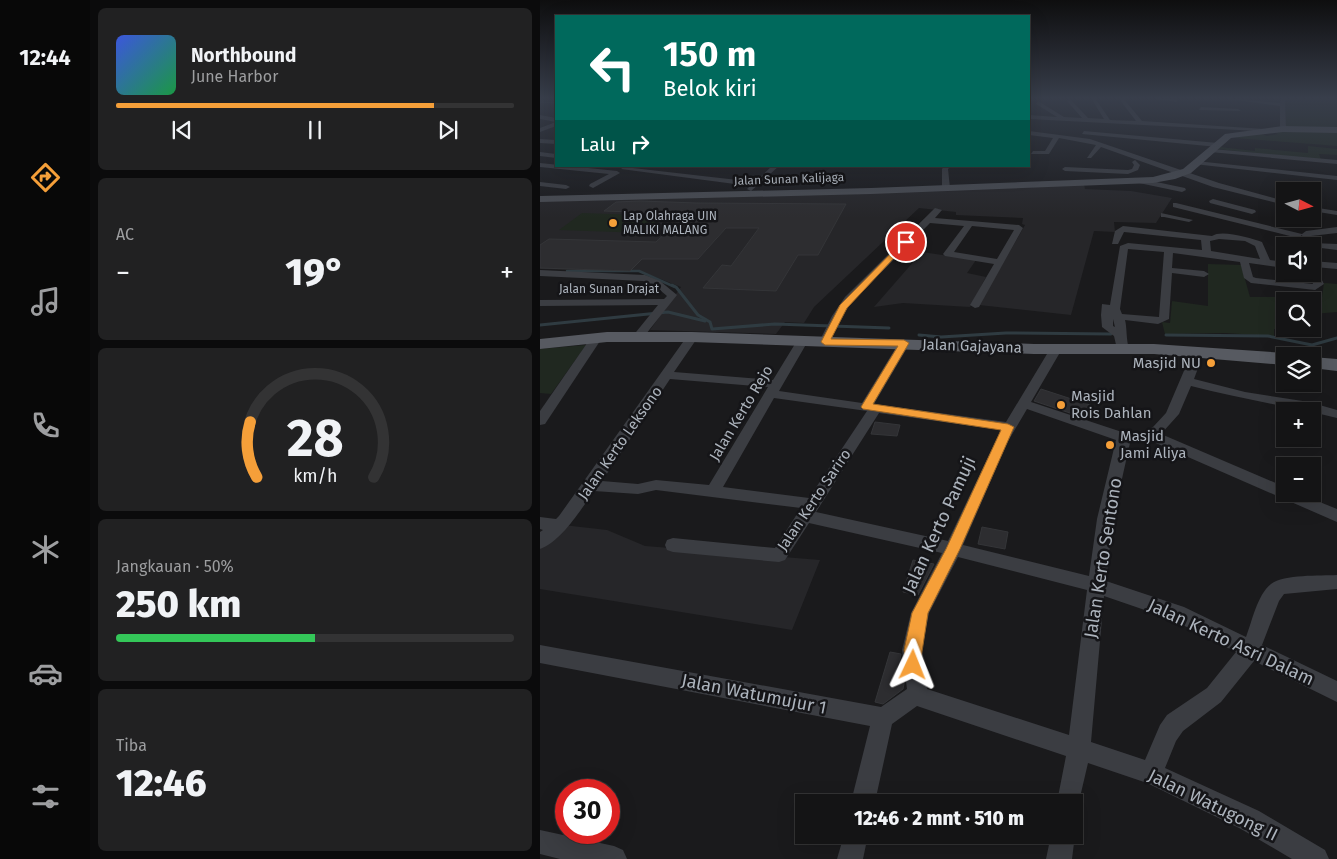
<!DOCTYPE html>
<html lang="id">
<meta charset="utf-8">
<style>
:root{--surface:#141415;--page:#212122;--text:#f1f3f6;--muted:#9d9ea0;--line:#333334;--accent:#f59f39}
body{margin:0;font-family:"Fira Sans",sans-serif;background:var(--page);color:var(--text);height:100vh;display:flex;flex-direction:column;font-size:19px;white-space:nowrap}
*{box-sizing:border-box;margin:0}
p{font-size:16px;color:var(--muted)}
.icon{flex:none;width:28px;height:28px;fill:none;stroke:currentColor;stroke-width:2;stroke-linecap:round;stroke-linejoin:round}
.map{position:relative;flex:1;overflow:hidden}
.drawer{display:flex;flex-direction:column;gap:8px;padding:8px;background:#0b0b0c;width:450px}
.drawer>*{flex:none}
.top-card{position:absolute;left:15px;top:15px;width:475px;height:152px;border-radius:0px;box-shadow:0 5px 20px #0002,0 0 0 1px var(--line);background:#00695c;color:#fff;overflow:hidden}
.needle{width:32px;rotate:96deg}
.fabs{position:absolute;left:736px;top:182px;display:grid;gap:10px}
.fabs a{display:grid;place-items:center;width:45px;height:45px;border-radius:0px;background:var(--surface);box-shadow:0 5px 20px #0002,0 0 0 1px var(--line);font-size:25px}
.speed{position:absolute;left:15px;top:779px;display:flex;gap:10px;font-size:25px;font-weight:700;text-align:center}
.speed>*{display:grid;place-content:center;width:65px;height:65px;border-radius:50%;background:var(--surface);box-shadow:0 5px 20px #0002,0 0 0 1px var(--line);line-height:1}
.speed .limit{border:8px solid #d22;background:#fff;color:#111}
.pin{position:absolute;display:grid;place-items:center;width:42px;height:42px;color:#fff;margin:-21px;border:2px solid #fff;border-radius:50%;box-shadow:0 1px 5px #0007}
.me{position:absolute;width:55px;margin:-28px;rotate:2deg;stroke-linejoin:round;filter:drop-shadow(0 0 4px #0008)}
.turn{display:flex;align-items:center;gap:18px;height:105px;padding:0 25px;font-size:22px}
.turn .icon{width:65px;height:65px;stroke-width:2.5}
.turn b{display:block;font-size:35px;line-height:42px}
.then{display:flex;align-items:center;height:48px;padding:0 25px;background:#0003;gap:10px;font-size:19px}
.big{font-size:38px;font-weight:800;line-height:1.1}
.drawer .tile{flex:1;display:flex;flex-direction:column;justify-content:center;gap:8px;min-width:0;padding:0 18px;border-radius:8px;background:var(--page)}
.drawer .dial{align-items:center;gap:0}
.dial svg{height:130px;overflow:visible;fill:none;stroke:var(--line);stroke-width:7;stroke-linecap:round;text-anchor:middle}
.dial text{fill:var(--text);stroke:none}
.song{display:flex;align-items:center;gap:15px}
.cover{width:60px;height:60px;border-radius:8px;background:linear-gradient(135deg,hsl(230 70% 55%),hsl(140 70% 35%))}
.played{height:5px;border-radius:2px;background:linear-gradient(90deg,var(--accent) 80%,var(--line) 80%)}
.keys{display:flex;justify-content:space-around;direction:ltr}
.heat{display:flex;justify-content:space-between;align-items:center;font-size:28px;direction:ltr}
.charge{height:8px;border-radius:4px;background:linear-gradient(90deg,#34c759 50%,var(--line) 0)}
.trip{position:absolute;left:255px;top:794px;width:288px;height:50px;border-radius:0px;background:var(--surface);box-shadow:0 5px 20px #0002,0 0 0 1px var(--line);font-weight:800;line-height:50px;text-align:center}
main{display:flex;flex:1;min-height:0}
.menu{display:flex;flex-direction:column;width:90px;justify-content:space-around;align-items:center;background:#080808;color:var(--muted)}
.menu .icon{width:35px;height:35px}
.menu .selected{color:var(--accent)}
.menu b{font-size:22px;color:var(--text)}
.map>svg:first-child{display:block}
</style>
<main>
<nav class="menu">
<b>12:44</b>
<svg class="icon selected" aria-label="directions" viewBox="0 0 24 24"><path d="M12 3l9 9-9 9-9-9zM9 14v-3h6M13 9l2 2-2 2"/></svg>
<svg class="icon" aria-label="music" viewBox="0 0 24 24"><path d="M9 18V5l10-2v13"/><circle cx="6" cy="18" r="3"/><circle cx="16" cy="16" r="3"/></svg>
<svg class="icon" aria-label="phone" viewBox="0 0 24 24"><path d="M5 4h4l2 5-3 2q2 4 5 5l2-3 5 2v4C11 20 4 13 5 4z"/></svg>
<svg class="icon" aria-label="climate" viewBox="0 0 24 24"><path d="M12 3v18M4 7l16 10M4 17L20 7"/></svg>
<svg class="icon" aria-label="car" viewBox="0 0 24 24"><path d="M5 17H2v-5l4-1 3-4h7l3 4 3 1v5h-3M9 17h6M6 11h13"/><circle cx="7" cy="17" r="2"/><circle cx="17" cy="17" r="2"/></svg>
<svg class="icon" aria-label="filters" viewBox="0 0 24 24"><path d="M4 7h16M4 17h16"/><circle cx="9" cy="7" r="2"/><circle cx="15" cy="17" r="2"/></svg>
</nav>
<section class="drawer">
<div class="tile">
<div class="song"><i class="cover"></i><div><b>Northbound</b><p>June Harbor</p></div></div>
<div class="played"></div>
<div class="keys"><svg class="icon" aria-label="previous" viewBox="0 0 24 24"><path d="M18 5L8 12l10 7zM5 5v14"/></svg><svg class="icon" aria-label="pause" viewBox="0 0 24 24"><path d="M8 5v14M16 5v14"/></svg><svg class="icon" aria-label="next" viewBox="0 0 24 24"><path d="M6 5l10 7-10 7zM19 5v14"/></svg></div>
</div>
<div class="tile"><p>AC</p>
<div class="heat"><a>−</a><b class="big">19°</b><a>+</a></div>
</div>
<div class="tile dial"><svg viewBox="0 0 100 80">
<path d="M14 69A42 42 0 1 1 86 69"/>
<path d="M14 69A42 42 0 0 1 10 35" stroke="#f59f39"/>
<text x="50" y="56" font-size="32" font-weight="700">28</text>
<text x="50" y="72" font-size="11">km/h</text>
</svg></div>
<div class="tile"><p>Jangkauan · 50%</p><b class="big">250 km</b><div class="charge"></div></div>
<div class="tile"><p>Tiba</p><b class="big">12:46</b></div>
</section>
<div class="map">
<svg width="797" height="859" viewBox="0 0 797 859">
<rect width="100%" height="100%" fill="#1a1a1c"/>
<g fill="#262629">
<polygon points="544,184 545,189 591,191 632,198 616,223 574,222 575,232 554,231 531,315 439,305 485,225 482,224 483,218 416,215 416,212 379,208 274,307 264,323 245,322 236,334 110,330 141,287 97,270 74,271 0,269 0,201"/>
<polygon points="382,252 436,260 427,273 446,277 430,307 363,303 334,307"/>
<polygon points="23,525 67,530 105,546 280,560 252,630 0,589 0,549"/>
</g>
<g fill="#202820">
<polygon points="745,98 797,98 797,129 746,128"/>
<polygon points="732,131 797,131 797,146 695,138 719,133 727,136 738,134"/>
<polygon points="768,146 797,149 797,155 779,154 781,160 677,149 680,147 715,151 715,148 768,153"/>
<polygon points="42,213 125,216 106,233 19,230"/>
<polygon points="668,264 701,265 710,297 782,297 784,283 797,284 797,312 773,314 772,301 745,301 745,329 765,329 762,335 734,329 734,336 685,333 625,334 622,322 630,323 632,301 668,306"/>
<polygon points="46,345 11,394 0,393 0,349"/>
</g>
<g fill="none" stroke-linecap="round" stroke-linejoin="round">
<polyline stroke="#2f3b41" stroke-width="1" points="0,102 16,103"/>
<polyline stroke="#2f3b41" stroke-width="2.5" points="27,271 99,271 135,287"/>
<g stroke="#2f3b41" stroke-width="3">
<polyline points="132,285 136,287 158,315 170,322 172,329 235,324 349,328"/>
<polyline points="0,325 128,312 165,321"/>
<polyline points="379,335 401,337 466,333 571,334"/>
<polyline points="626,335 728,336 772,345 797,338"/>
</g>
</g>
<g fill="#2d2d30" stroke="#343538">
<polygon points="100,201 157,203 306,204 278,255 258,255 236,291 163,288 182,265 191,266 219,228 186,228 158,259 102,259 90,271 0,268 0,245 9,239 116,242 146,214 64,211 76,202"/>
<polygon points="501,389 553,406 545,418 494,401"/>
<polygon points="335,422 360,425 357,436 331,434"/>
<polygon points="442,527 468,532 465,549 438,544"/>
<polygon points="373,560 394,564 378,595 363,592"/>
<polygon points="350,652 361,654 357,677 364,678 364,684 363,689 343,704 335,702"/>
</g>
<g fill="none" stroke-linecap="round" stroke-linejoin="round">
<g fill="#3b3d42" fill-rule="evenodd">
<polygon points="551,98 555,98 570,120 596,121 580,100 583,98 602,121 739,130 736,132 489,119 489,115 517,117 496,104 498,101 524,117 542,118 527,101 530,99 548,118 564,119"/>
<polygon points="612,98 639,100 636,102"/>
<polygon points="683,98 740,103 741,98 745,98 746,129 743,131 740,129 740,106"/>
<polygon points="661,107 698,109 701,111 659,110"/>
<polygon points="0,115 16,118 16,122 0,119"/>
<polygon points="16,122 16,126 0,132 0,128"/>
<polygon points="489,131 550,139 679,183 745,201 745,205 673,187 561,147 551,158 547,158 556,145 519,138 509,154 491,154 493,151 505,151 513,138 489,135"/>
<polygon points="544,131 678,143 681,145 678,147 542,134"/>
<polygon points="0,139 16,140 16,144 0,143"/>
<polygon points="672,149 797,160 797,164 670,152"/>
<polygon points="0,152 16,154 16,158 0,156"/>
<polygon points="595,160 600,165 598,170 588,174 525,171 522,169 525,167 588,170 592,169 594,165 592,162"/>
<polygon points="656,161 797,176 797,180 654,164"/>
<polygon points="0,163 77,171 80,173 53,188 49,186 50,184 69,174 0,167"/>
<polygon points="232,166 239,166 211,191 207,189 210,186 81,169 84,167 215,182"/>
<polygon points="404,166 411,166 408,169 410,188 406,190 402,188 402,169"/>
<polygon points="602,179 645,188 646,190 642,192 599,183 598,181"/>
<polygon points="0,182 26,185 30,187 26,189 0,186"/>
<polygon points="673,199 715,210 716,212 712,214 670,203 669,201"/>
<polygon points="636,203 762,234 766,231 797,227 797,233 771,236 773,243 797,244 797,250 765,246 762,235 758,238 633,207 633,203"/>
<polygon points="772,207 797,211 797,215 772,211"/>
<path d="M 395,208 L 402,210 L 395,218 L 479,225 L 483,228 L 439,307 L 435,308 L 430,305 L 454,264 L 405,256 L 403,254 L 424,226 L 390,223 L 313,301 L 302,316 L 289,344 L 281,344 L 279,342 L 292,316 L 305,297 ZM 432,226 L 474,230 L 457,259 L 414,252 Z"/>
<polygon points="621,213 653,220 649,222 624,217 621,217"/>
<path d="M 583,226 L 672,236 C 681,229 711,238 722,242 L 730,260 L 745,262 L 745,268 L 709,263 L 713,277 L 716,278 L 773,284 L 769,274 L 772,274 L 772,261 L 797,263 L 797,269 L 775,267 L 784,284 L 775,290 L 711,283 L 704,278 L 700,262 L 633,253 L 632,268 L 664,271 L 669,274 L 664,277 L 632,273 L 629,319 L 618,324 L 585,320 C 587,327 586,339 589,349 L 583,352 L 577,349 L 574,336 L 562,327 L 561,315 L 562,304 L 570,305 L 580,246 L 588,243 L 662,250 L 661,240 L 584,232 L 578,244 L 572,244 L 575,231 ZM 679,239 L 705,241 L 715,246 L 720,259 L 671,251 L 670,241 ZM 588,249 L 624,252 L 619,317 L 582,314 L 580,309 ZM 573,319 L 575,327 L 573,326 Z"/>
<polygon points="0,270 105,275 120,281 137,295 102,339 98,340 92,337 118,305 0,306 0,300 124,299 127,296 114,285 103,281 0,276"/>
<path d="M 152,334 L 158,337 L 134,372 L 233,380 L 258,339 L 262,338 L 268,341 L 239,391 L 322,403 L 360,341 L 368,341 L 370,343 L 334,404 L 466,422 L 510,349 L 516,346 L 522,349 L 491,402 L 585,433 L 604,432 L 613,427 L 626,413 L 652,352 L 658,348 L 664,352 L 654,379 L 705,392 L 769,402 L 797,410 L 797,418 C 749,406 700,399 651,386 L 639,414 L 621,434 L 745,487 L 745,494 L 760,494 L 797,509 L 797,522 L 609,440 L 590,443 L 573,519 L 566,581 L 644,607 L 706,637 C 712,622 717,595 731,584 C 744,574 780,576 797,575 L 797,589 L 744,594 L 739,601 L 722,645 L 797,681 L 797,702 L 714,661 L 681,702 L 643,731 L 636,741 L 625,768 L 719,811 L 785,850 L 789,859 L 752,859 L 701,829 L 607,783 L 548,763 L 537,810 L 534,812 L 534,802 L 517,802 L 526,756 L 377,706 L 352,724 L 335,802 L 311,802 L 330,726 L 0,663 L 0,645 L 341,707 L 367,689 L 362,650 L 371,613 L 402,553 L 269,523 L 245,560 L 239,562 L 133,552 L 127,550 L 125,545 L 127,540 L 133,538 L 235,548 L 261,508 L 116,490 L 98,494 L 54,491 C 41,509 22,541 0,549 L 0,532 L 3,530 L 0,529 L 0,517 L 16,519 L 19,516 L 148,335 ZM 130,379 L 228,387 L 169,485 L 116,480 L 98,484 L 62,481 ZM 234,398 L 327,411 L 269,498 L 183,487 ZM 487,409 L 576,440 L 557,519 L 549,576 L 423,545 L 467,443 ZM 339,413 L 461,430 L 408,541 L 276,512 ZM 418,557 L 547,590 L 529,735 L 387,689 L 382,650 L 389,613 ZM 564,596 L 631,619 L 696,652 L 667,688 L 627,715 L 620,725 L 605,760 L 551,742 Z"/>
<polygon points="56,335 62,338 5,424 0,425 0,411 52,336"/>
<polygon points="0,830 74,846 83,850 87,859 20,859 0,854"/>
<polygon points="534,831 535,835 532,859 506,859 511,835 534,835"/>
<polygon points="304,835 328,835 323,859 297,859"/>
</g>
<polygon fill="#494c52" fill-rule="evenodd" points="743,126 797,127 797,133 743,132 691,138 651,173 635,179 613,183 331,194 0,202 0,196 331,188 613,177 643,169 685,134"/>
<g fill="#575a61" fill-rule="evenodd">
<polygon points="67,332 152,332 494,344 614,344 745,353 752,356 745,356 745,365 614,354 494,354 152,342 67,342 0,349 0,339"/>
<polygon points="772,357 797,359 797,371 772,368"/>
</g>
</g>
<linearGradient id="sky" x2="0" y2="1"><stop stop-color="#0e0e0f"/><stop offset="0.45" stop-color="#383e4b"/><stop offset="1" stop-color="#383e4b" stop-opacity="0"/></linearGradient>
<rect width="797" height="218" fill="url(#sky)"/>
<polygon fill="#f59f39" stroke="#9f6725" points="363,241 369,242 307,308 291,339 364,340 369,343 333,404 468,424 474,427 420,549 388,613 379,671 373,673 367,671 364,650 372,613 406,549 461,430 323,409 321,407 358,346 285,345 281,342 300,305"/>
<g fill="#f59f39" stroke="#151518" stroke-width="2">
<circle cx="73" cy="223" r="5"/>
<circle cx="671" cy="363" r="5"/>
<circle cx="521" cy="405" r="5"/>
<circle cx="570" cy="445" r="5"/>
</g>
<g text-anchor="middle" stroke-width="5" stroke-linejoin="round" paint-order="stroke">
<g font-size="12" fill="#acb3bc" stroke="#151518">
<text transform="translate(249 179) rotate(-2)" y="4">Jalan Sunan Kalijaga</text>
<text x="69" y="293">Jalan Sunan Drajat</text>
</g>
<g font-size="12" fill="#acb3bc" stroke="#151518" text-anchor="start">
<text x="83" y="220">Lap Olahraga UIN<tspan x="83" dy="14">MALIKI MALANG</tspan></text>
</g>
<g font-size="15" fill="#acb3bc" stroke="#151518">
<text transform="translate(432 346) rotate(2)" y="5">Jalan Gajayana</text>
<text transform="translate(201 413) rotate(-59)" y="5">Jalan Kerto Rejo</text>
<text transform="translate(80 443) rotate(-55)" y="5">Jalan Kerto Leksono</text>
<text transform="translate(274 500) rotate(-56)" y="5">Jalan Kerto Sariro</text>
</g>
<g font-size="15" fill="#acb3bc" stroke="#151518" text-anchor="start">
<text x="661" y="368" text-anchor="end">Masjid NU</text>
<text x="531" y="401">Masjid<tspan x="531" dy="17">Rois Dahlan</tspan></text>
<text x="580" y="441">Masjid<tspan x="580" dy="17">Jami Aliya</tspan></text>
</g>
<g font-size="18" fill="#acb3bc" stroke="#151518">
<text transform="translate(399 525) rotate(-65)" y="6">Jalan Kerto Pamuji</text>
<text transform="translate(563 558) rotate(-81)" y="6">Jalan Kerto Sentono</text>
<text transform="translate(691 642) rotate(25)" y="6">Jalan Kerto Asri Dalam</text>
<text transform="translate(214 694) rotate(11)" y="6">Jalan Watumujur 1</text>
<text transform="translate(673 805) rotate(26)" y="6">Jalan Watugong II</text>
</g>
</g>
</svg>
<div class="fabs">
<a><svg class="needle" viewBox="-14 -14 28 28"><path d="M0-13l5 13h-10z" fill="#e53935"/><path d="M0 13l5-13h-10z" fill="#9d9ea0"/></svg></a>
<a><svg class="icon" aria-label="sound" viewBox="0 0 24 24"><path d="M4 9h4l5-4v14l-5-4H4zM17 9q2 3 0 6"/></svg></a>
<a><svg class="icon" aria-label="search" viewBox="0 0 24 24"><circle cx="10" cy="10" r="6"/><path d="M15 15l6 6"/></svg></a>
<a><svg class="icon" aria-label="layers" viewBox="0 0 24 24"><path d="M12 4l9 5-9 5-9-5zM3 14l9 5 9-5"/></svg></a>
<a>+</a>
<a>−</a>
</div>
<div class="speed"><div class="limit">30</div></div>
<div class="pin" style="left:366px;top:242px;background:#d93025"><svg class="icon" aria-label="arrive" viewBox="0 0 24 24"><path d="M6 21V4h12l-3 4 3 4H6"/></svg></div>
<svg class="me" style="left:373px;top:665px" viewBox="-20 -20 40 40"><path d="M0-17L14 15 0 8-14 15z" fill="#f59f39" stroke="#fff" stroke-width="4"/></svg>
<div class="trip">12:46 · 2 mnt · 510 m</div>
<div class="top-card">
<div class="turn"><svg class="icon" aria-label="left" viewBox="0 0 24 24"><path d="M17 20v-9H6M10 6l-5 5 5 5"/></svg><div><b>150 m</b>Belok kiri</div></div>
<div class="then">Lalu<svg class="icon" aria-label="right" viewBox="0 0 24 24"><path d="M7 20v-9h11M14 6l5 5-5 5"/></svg></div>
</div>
</div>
</main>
